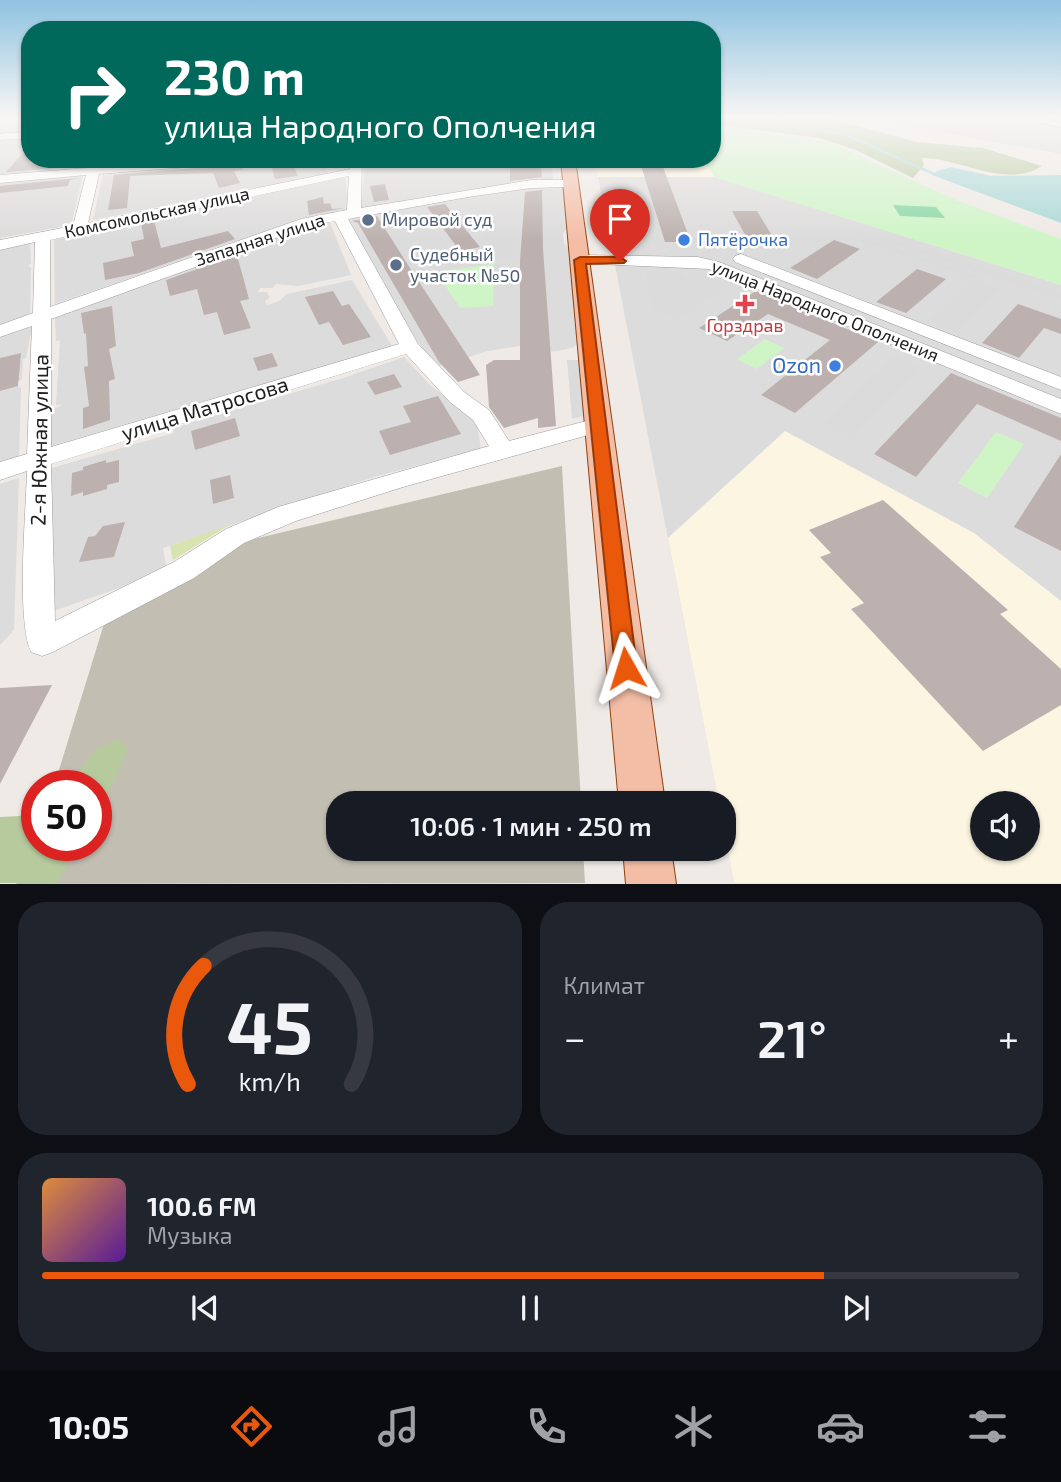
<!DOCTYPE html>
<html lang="ru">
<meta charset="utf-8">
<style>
:root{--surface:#171b24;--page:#20242c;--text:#f1f3f6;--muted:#9ea1a6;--line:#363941;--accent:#ea580c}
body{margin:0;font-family:"Exo 2",sans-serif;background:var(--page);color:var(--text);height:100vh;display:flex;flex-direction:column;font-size:26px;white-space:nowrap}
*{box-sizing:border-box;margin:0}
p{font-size:23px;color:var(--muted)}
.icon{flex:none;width:38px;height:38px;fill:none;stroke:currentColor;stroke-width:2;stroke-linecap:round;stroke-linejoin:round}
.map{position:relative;height:884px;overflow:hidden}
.side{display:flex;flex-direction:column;gap:18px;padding:18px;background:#0d0f14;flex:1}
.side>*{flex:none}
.top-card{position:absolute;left:21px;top:21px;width:700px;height:147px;border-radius:28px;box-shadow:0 2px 5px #0004;background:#00695c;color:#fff;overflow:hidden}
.fabs{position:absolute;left:970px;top:791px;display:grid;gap:14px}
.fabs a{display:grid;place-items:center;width:70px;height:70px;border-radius:50%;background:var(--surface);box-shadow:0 2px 5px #0004;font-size:35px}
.speed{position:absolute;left:21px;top:770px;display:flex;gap:14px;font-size:35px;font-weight:700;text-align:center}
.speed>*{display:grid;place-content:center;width:91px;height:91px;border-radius:50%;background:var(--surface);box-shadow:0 2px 5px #0004;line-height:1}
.speed .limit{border:10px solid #d22;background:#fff;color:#111}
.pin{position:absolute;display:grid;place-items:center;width:60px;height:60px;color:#fff;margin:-72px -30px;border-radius:50% 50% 50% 0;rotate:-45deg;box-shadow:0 0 7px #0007}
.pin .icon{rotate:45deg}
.me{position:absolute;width:77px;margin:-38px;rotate:354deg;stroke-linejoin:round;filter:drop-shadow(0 0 5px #0008)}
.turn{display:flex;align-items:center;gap:24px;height:147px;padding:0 28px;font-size:32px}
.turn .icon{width:91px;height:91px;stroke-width:2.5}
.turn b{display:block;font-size:49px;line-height:60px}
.big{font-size:52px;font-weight:600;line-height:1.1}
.side .tile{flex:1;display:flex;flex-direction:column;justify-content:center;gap:10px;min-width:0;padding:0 24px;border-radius:28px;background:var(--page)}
.side .dial{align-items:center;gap:0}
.dial svg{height:182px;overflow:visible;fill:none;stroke:var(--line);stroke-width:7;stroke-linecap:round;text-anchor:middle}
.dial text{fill:var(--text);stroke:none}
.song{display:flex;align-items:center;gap:21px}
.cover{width:84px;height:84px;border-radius:10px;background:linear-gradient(135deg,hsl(30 70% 55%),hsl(270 70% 35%))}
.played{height:7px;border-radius:4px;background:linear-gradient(90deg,var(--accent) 80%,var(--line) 80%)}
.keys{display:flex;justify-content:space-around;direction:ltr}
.heat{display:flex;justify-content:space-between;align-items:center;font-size:38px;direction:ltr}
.side .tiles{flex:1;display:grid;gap:18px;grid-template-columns:1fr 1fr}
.tile:last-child{grid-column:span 2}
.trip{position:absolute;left:326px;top:791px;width:410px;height:70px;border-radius:28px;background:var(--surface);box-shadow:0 2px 5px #0004;font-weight:600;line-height:70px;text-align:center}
.tabs{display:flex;height:112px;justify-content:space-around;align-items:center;background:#090b0e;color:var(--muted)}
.tabs .icon{width:49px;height:49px}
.tabs .on{color:var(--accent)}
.tabs b{font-size:32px;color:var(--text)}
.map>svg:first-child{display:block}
</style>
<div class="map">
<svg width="1061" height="884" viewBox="0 0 1061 884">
<rect width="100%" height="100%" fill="#efeae6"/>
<g fill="#dddcdc" fill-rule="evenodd">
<polygon points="0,117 30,117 30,132 0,134"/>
<polygon points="857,117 996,117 1061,127 1061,154"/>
<polygon points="30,138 30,159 89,159 87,168 0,175 0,139"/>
<polygon points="277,159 305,159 316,165 321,164 329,173 93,220 103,175"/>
<polygon points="365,159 551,159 553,179 361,208 357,205 362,204"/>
<polygon points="83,176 71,225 0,238 0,183"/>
<polygon points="345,176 348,210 300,219 55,304 54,237"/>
<path d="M 598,177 L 714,177 L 1061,285 L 1061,883 L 734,883 L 723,824 L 723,803 L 719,803 ZM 982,803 L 1027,803 L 1027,849 L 982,849 Z"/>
<polygon points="563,187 567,228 563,234 564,243 569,249 579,342 574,347 559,351 531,352 520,346 488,351 437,367 417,341 347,219 349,216 521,188"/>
<polygon points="329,220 351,275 299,286 276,284 273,288 260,288 258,292 267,292 270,298 265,301 267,305 279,301 287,294 352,280 392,346 48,447 51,410 62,405 56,405 60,340 56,341 55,318 287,231"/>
<polygon points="30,244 31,264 28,265 31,268 30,316 0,327 0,249"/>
<polygon points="33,324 26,358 23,359 22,379 18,382 18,386 21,388 19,457 0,462 0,335"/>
<polygon points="404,357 431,386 476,418 481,449 374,477 163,548 167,571 48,613 48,469 174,433 173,428 343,378"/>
<polygon points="19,478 14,630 0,645 0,484"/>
</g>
<g fill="#fcf5e2" fill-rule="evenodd">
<polygon points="593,159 706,159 714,177 598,177"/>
<path d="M 785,431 L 974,533 L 1061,601 L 1061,883 L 734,883 L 723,824 L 723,803 L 719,803 L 668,538 ZM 982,803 L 1027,803 L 1027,849 L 982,849 Z"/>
</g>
<polygon fill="#c3beb2" points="562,466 581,803 338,803 338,849 583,849 585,883 16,884 37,845 96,845 96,786 54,786 104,624 241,542"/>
<polygon fill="#d8e4b0" points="231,524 173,560 170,546"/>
<g fill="#b7ca9e">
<path d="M 712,117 L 823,117 L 917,142 L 983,148 L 1042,166 C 1006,189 960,158 922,158 L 924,165 L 913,178 L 856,150 L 820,138 L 712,124 Z"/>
<polygon points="120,740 129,748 96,819 96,786 68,786 95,749"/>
<polygon points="37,806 37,845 77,845 57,883 0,883 0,817 20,816"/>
</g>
<g fill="#cff5c7">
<polygon points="712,125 830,143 956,200 1061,239 1061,285 714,177 703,159 712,159"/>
<polygon points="494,264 493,306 460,308 436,272"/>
<polygon points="765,339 784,348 757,369 737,359"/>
<polygon points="996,432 1024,444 987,498 958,483"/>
</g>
<polygon fill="#8bd7a6" points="893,205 936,207 945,218 900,216"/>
<g fill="#dbdbdb">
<polygon points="478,228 511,228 510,258 423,267 414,254 442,249 450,259 495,250"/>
<polygon points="861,229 1061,294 1061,299 857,232"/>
<polygon points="854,235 979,276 975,279 850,238"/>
<polygon points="645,271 680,271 684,280 700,271 722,280 720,282 727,286 678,319 654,309"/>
<polygon points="974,281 1000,289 957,332 929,321"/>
<polygon points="895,356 921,367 852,437 824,423"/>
<polygon points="567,360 580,360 584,416 572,419"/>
</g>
<polygon fill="#aad9d7" points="951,167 991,176 1061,175 1061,223 932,175 937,171"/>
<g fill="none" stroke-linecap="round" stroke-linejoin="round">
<polyline stroke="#aad9d7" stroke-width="2.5" points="765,117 847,135 934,174"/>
</g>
<g fill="#bcb1af">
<polygon points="30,145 30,164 75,159 74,163 80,162 79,164 83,166 6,172"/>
<polygon points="510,159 540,159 542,177 510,181"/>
<polygon points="639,159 660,159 691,242 665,242"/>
<polygon points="292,163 298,176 275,179 271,164"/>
<polygon points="242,164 243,170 234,171 240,183 219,188 213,173 130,176 127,208 108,210 114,175"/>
<polygon points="79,178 70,180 68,186 0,193 0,186"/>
<polygon points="385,184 389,200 374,202 370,186"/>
<polygon points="542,190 543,249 556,426 538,428 538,418 504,428 489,407 486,365 494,360 520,360 520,261 525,192"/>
<polygon points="323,197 324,204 330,203 332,209 345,208 309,215 307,201"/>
<polygon points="445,204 457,219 480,247 460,251 427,207"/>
<polygon points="732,211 757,211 776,242 749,242"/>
<polygon points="377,216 408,265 480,375 458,382 439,362 358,223 352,221"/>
<polygon points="154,220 161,248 228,231 235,239 139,273 105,280 103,263 134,256 131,242 144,239 141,223"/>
<polygon points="834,240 860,249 817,279 790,268"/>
<polygon points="243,253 237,255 249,299 240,301 251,328 224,335 217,312 204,315 197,289 170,296 166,280"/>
<polygon points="917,269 946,279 906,313 876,302"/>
<polygon points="333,291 342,306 349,304 371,337 343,345 329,322 319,325 305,297"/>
<polygon points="756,291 804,311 878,342 795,413 761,395 830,340 768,314 727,341 699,328"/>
<polygon points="1018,304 1061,319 1061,334 1044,328 1019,358 982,343"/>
<polygon points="112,306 116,346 109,349 115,379 109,381 110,420 83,429 83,408 89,406 84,367 88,366 86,333 84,334 81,313"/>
<polygon points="21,353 18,386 0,391 0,358"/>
<polygon points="272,353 278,366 258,371 253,358"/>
<polygon points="951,373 1061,418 1061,441 977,404 916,477 874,454"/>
<polygon points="394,374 402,387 375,395 367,382"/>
<polygon points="438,396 461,434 390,455 379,431 411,422 403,406"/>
<polygon points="235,418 240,436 195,450 191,431"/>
<polygon points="1061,454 1061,551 1014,527"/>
<polygon points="106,460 106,463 119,460 119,482 107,485 107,489 83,496 83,492 71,496 72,473 83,470 83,467"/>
<polygon points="230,475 234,498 213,504 210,480"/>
<polygon points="883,500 1008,610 1000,614 1061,669 1061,705 983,751 851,609 864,603 820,557 831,553 809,530"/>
<polygon points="125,522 114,557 79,562 88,537 95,536 103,526"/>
<polygon points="52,685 0,784 0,688"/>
</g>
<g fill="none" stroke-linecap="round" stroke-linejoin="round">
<g stroke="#9c9c9c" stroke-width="1">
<g id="minor">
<polygon points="1011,117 1033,117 1061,121 1061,127"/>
<polygon points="30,132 30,138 0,140 0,134"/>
<path d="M 101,159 L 100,167 L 194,159 L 245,159 L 239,163 L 99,174 L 88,223 L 350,169 L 350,159 L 362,159 L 361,208 L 531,180 L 574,180 L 576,183 L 570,187 L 531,188 L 468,197 L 348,219 L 418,344 L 464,392 L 489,410 L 509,441 L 598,418 L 606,420 L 609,425 L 606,430 L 403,487 L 296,521 L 244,543 L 194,578 L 53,652 L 42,656 L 31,652 C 16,619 26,512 27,471 L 0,480 L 0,462 L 27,454 L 32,326 L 0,337 L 0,325 L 33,313 L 35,242 L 0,250 L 0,240 L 73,226 L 86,175 L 0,183 L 0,175 L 88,168 L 91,159 ZM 349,176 L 347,210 L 301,219 L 50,307 L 50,240 ZM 335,221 L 399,344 L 51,447 L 51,319 L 309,226 ZM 406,354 L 450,402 L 473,420 L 489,446 L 278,507 L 226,529 L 174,562 L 55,621 L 51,464 Z"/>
<polygon points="741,254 1061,377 1061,390 735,262 733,259 735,256"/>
<polygon points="580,255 698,257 719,262 1061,399 1061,414 709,269 574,263 572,260"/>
</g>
</g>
<g stroke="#8d410d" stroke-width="2">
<g id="major">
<polygon points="561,159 575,159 665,803 619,803"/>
<polygon points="623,849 671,849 676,884 626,884"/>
</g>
</g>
<use href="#minor" fill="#fff" fill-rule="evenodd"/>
<use href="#major" fill="#f4bea6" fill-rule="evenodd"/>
</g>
<linearGradient id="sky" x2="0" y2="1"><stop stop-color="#8fc3e1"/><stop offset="0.49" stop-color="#f8f6f4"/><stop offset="1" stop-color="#f8f6f4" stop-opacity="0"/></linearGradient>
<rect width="1061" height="240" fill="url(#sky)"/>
<polygon fill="#ea580c" stroke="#983908" stroke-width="2" points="620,257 626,261 624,263 586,264 637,668 634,675 626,678 618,675 615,668 574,260 580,257"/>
<g fill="#5c6f8a" stroke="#fff" stroke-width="2.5">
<circle cx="368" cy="220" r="7"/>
<circle cx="396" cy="265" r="7"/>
</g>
<g fill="#3f7fe0" stroke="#fff" stroke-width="2.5">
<circle cx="684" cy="240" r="7"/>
<circle cx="835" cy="366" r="7"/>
</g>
<path fill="#e0444e" stroke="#fff" stroke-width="2.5" d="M741.5 293.5h7v7h7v7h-7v7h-7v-7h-7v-7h7z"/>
<g text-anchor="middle" stroke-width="5" stroke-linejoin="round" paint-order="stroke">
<g font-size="18" fill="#1f1f1f" stroke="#fff">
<text transform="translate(157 213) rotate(-12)" y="6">Комсомольская улица</text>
<text transform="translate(260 240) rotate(-18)" y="6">Западная улица</text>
<text transform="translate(825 311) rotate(22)" y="6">улица Народного Ополчения</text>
</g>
<g font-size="18" fill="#4e5e75" stroke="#fff" text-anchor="start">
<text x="382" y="226">Мировой суд</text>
<text x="410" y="261">Судебный<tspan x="410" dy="21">участок №50</tspan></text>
</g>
<g font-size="18" fill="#366cbe" stroke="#fff" text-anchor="start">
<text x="698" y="246">Пятёрочка</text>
</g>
<g font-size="18" fill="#be3a42" stroke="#fff">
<text x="745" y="332">Горздрав</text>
</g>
<g font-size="21" fill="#366cbe" stroke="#fff" text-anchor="end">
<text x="821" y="373">Ozon</text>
</g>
<g font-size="21" fill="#1f1f1f" stroke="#fff">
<text transform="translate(205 409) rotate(-17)" y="7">улица Матросова</text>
<text transform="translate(40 440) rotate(-89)" y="7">2-я Южная улица</text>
</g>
</g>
</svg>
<div class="fabs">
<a><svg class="icon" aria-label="sound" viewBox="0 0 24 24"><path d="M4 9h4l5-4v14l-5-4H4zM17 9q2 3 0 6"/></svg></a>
</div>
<div class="speed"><div class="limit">50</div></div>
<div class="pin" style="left:620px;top:261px;background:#d93025"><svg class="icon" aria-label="arrive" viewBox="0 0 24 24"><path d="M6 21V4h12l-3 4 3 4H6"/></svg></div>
<svg class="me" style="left:626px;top:668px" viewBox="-20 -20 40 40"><path d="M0-17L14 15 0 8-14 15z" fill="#ea580c" stroke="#fff" stroke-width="4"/></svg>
<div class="trip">10:06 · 1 мин · 250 m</div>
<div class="top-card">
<div class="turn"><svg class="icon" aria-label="right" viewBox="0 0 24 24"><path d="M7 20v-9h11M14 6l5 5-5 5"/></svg><div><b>230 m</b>улица Народного Ополчения</div></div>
</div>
</div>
<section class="side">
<div class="tiles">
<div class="tile dial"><svg viewBox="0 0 100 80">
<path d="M14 69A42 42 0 1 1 86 69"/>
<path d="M14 69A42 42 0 0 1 21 17" stroke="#ea580c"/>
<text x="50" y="56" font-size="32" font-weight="700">45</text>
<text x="50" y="72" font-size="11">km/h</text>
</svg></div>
<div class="tile"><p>Климат</p>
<div class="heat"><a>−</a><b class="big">21°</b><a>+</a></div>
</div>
<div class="tile">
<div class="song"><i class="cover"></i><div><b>100.6 FM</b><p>Музыка</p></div></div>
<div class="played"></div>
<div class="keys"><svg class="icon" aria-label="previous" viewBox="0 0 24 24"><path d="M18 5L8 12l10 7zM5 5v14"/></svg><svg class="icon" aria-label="pause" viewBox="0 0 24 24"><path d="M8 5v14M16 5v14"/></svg><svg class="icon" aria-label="next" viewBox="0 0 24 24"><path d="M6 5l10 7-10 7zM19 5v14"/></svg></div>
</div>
</div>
</section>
<nav class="tabs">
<b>10:05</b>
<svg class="icon on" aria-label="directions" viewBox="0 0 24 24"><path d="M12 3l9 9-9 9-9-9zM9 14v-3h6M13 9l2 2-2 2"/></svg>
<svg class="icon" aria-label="music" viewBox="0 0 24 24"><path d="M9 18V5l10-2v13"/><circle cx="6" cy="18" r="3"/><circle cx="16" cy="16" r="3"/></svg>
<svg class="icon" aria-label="phone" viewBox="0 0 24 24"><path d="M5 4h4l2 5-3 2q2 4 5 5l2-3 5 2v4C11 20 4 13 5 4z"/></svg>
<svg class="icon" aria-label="climate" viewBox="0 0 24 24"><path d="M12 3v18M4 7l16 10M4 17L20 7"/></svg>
<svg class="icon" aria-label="car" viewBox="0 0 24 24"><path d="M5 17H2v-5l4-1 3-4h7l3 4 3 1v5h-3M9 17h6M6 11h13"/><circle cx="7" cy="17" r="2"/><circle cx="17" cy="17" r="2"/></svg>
<svg class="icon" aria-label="filters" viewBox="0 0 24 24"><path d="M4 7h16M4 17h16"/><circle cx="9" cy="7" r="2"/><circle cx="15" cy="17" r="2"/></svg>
</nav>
